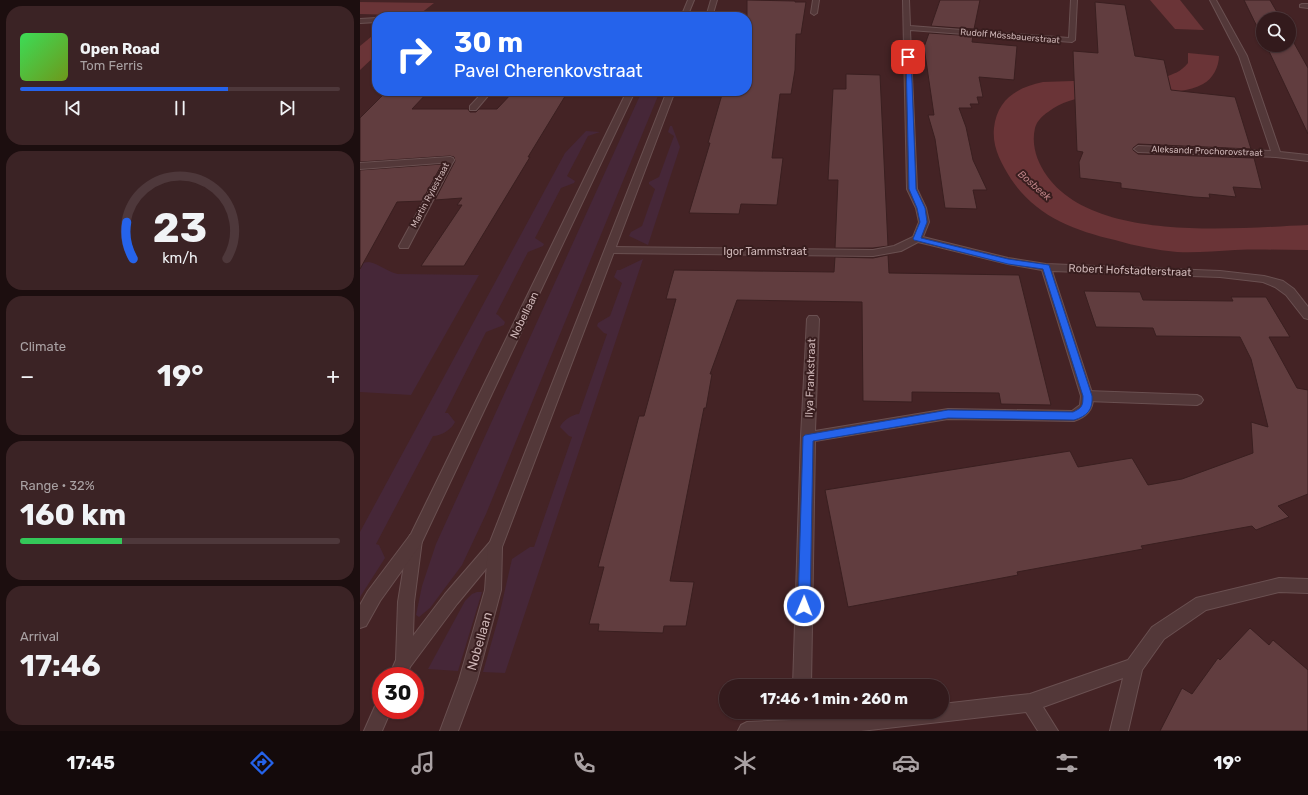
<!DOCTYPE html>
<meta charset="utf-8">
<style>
:root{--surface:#331a1c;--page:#3b2325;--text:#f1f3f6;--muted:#a9a1a3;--line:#4e383b;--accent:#2563eb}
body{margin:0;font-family:Rubik,sans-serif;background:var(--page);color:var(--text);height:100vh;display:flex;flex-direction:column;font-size:15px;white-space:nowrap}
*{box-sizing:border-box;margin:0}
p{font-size:13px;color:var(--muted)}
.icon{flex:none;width:22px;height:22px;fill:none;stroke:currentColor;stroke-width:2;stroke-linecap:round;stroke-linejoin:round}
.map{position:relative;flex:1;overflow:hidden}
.details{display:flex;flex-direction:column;gap:6px;padding:6px;background:#1c0e0f;width:360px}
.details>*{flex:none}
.top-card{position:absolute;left:12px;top:12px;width:380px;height:84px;border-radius:16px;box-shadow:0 1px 3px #0004,0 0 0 1px var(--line);background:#2563eb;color:#fff;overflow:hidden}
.buttons{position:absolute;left:896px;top:12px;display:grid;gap:8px}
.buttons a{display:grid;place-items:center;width:40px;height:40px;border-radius:50%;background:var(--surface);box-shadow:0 1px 3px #0004,0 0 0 1px var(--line);font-size:20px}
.speed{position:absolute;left:12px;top:667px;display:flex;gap:8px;font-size:20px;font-weight:700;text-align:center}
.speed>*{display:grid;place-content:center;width:52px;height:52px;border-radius:50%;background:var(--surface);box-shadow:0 1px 3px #0004,0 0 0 1px var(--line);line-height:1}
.speed .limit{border:6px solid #d22;background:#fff;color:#111}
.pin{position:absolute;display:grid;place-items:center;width:34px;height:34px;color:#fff;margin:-17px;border-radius:8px;box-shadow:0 2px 6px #0006}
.me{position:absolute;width:44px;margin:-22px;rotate:1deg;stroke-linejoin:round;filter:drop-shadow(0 0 3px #0008)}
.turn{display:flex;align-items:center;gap:14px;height:84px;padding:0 16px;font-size:18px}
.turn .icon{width:52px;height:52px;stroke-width:2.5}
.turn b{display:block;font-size:28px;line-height:34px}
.big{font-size:30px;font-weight:700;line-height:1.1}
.details .tile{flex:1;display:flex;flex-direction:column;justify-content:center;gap:6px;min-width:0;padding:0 14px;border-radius:16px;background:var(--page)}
.details .dial{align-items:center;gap:0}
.dial svg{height:104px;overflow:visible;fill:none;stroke:var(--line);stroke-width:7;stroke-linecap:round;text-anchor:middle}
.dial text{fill:var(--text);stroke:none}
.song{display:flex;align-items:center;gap:12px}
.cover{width:48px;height:48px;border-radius:6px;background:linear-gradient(135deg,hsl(130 70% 55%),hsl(80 70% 35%))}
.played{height:4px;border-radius:2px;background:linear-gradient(90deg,var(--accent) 65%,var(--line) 65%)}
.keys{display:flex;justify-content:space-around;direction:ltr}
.heat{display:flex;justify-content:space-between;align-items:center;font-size:22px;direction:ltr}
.charge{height:6px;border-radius:3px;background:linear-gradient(90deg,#34c759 32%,var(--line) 0)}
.trip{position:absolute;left:359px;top:679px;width:230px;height:40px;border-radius:20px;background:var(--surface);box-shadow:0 1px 3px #0004,0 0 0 1px var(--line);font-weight:700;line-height:40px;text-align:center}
.dock{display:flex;height:64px;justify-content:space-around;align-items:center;background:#140a0b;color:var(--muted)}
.dock .icon{width:28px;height:28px}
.dock .on{color:var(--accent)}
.dock b{font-size:18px;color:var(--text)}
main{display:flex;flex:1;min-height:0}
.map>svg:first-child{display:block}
</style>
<main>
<section class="details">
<div class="tile">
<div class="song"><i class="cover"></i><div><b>Open Road</b><p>Tom Ferris</p></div></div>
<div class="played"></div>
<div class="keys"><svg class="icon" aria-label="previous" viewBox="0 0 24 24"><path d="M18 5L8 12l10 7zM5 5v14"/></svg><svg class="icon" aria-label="pause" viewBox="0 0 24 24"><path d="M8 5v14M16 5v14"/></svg><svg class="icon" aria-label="next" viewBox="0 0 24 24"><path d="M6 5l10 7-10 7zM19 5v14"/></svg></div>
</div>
<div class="tile dial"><svg viewBox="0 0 100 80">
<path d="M14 69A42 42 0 1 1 86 69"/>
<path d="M14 69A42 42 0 0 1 9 41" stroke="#2563eb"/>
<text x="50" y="56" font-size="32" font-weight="700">23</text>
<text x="50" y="72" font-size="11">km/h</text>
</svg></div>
<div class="tile"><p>Climate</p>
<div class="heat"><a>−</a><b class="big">19°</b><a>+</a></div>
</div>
<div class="tile"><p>Range · 32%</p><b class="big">160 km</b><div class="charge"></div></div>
<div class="tile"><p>Arrival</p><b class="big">17:46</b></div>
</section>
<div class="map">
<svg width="948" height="731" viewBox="0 0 948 731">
<rect width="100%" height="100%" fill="#442325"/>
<g fill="#462738">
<polygon points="282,91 300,91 126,514 102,565 70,608 59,617 56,615 62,586 76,544"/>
<polygon points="310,126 312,126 320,147 288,245 269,236 271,232 282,226 295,189 289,184 289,182 299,177 314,136 308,132"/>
<path d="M 226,131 L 240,132 L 228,136 L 207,176 L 215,181 L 214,183 L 201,188 L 175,238 L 184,244 L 183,246 L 168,252 L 136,314 L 138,315 L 145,322 L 144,325 L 126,332 L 85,413 L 88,413 L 95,422 C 92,429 81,436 73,436 L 16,544 L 19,545 L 25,558 L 0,597 L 0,532 L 205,153 Z"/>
<path d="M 283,259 L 145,673 L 123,672 L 139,616 L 152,559 L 170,547 L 174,547 L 212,437 L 209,436 L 200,427 C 202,421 213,414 219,414 L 247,334 L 244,333 L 237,326 L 238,323 L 250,316 L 262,283 L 254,277 L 257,270 L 260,270 Z"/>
<path d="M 9,262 C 20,264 27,272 38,274 L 119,275 L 51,395 L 0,392 L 0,263 Z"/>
<polygon points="117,592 122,592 98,671 68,669 105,601 112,594"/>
</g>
<g fill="#6a3437">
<polygon points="790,0 820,0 844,30 815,29"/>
<polygon points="0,2 74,3 56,17 35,17 37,15 0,14"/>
<polygon points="17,32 17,54 0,70 0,46"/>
<path d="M 828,53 L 859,56 C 859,66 853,79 843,84 C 817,98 763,93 733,96 C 716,98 701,102 688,112 C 682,116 677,121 675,128 C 671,145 677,162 687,176 C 735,243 875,228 948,225 L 948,250 C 924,250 899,249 875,250 C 856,251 836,253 817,252 C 797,250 775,246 755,240 C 713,230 676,216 651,179 C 641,163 632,147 634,128 C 637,99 658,87 683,82 L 803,78 C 813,74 821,72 828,63 Z"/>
</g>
<g fill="#613d3f" stroke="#3a1f20">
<polygon points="387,0 435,1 435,2 446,2 441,34 436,34 435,70 431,94 420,94 412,158 423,158 417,205 381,204 379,214 329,213 350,143 348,143 363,91 387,91"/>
<polygon points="580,0 620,0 614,29 571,26"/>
<polygon points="884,0 910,0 921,19 903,19 903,39"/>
<polygon points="735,2 765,5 775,56 804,60 811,90 875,97 891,149 778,144 773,148 773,150 778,154 894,158 902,189 873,187 876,197 849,194 850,198 834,197 761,188 761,183 720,178 719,162 723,152 717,151 713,51 738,53"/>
<polygon points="569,33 613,36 612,42 657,46 654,80 619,77 623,97 617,97 619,104 610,104 612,108 599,108 606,127 613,160 627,190 613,190 617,209 585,208 575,139 568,115 574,115 564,47"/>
<polygon points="929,34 948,68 948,134 906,45 929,45"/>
<polygon points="486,74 520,75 528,246 513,248 475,248 478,180 468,180 473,89 486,89"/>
<polygon points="27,91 69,91 52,109 108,109 110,112 116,112 119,109 137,109 153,92 207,93 168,157 170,157 104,266 61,266 102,205 97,205 102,198 75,200 95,161 94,157 90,156 0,162 0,118"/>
<polygon points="82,164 62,201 37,202 0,269 0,170"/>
<polygon points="528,255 529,273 659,275 691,405 641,404 639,393 552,392 552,402 503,401 502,302 377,300 350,374 352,374 346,408 344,408 310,581 334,582 326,626 304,626 303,633 238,631 239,624 229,624 244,567 238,567 279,416 284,416 316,299 306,299 314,270 474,272 475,257 513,258"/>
<polygon points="724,291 780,292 783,300 873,301 871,297 906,297 930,337 909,337 937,388 948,390 948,494 918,506 929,517 896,530 892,526 781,546 783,549 657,572 658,575 488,607 465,490 710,451 718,467 772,458 788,485 822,479 893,453 891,422 908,427 891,359 880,337 796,336 793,328 736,327"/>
<polygon points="890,628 909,645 913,640 948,670 948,731 800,731 822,688 832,694 858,658 860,660"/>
</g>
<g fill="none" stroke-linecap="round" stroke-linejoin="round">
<g stroke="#6a5051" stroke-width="2">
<g id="service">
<polygon points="453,0 459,0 457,13 454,15 451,13"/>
<polygon points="124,91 132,91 116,110 110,110 110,106"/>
<polygon points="90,157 94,160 49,246 48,248 40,248 39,246 86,160"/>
<polygon points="727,391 837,395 841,397 843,400 841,403 837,405 727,401 723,399 721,396 723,393"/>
<polygon points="55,533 60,535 62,540 54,602 53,636 85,594 130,542 135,540 140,542 142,547 140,552 97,604 50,667 46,676 29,676 36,660 38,602 48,540 50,535"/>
<polygon points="21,702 21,710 31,710 22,731 4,731 16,704"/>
</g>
</g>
<g stroke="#6a5051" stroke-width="2">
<g id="minor">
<path d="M 543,0 L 549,0 L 550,26 L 709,38 L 711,0 L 717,0 L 715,40 L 712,42 L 550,30 L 557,189 L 566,208 L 569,222 L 563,237 L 648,258 L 686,264 L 860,271 L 904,276 L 923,281 L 934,289 L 948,307 L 948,319 L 944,318 L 926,295 L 915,287 L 903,282 L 860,277 L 692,271 L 733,396 C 734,410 726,417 714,421 L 588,419 L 455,441 L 451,686 L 433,686 L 441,437 L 447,319 L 449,316 L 457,316 L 459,319 L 455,431 L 588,409 L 712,411 L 720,405 L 721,396 L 682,270 L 648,264 L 558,242 L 541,251 L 513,256 L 250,253 L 245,250 L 250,247 L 513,250 L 534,246 L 553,237 L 559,222 L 556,208 L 547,189 Z"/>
<polygon points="850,0 856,0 887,56 920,152 948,155 948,161 916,157 778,152 774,149 778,146 911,151 879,56"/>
<polygon points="942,4 948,4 948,8 940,7 940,5"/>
<polygon points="17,18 17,22 0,23 0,19"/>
<polygon points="90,157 93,158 94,160 93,162 0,169 0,163"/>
<polygon points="919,578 948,579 948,593 919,592 846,610 804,639 782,670 768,731 750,731 763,678 683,707 698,731 678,731 666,712 501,731 378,731 381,725 387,722 432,720 432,712 450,712 449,719 512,712 582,712 582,704 670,694 768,660 792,627 836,598"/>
</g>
</g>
<g stroke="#6a5051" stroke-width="2">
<g id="tertiary">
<polygon points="328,0 334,0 327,17 321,17"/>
<polygon points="351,0 357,0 352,17 346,17"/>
<polygon points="267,91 275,91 61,544 20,601 6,626 0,628 0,605 8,591 51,534"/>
<polygon points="307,91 315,91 142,547 141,590 117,680 98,731 80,731 99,680 125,590 128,547"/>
</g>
</g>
<use href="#service" fill="#533839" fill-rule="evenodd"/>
<use href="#minor" fill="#533839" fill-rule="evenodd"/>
<use href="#tertiary" fill="#533839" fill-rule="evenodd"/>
</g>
<path fill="#2563eb" stroke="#184099" d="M 548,55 L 551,57 L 556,189 L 565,208 L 567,222 L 561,238 L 648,259 L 689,265 L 732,396 C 733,410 727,416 714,420 L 588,418 L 453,441 L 450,606 L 448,610 L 444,612 L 440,610 L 438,606 L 443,437 L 445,435 L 588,410 L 713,412 C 722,408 723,406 723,396 L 683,269 L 648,264 L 554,240 L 553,239 L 560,222 L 557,208 L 549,189 L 546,57 Z"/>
<g text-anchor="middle" stroke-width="4" stroke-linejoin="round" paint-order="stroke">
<g font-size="9" fill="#cdb5b6" stroke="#381d1e">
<text transform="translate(650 36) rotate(5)" y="3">Rudolf Mössbauerstraat</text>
<text transform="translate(847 151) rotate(2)" y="3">Aleksandr Prochorovstraat</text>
<text transform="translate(70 195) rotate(-62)" y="3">Martin Rylestraat</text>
</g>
<g font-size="10" font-style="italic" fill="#bb8185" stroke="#381d1e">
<text transform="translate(675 185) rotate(41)" y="4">Bosbeek</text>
</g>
<g font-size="11" fill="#cdb5b6" stroke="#381d1e">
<text x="405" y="255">Igor Tammstraat</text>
<text transform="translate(770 270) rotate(2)" y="4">Robert Hofstadterstraat</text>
<text transform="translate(164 315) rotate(-64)" y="4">Nobellaan</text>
<text transform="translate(450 378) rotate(-88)" y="4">Ilya Frankstraat</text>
</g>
<g font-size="13" fill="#cdb5b6" stroke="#381d1e">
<text transform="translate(119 641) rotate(-74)" y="5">Nobellaan</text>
</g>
</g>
</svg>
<div class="buttons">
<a><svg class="icon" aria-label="search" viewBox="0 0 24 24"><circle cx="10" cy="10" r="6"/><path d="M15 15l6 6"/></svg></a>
</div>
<div class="speed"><div class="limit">30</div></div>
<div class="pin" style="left:548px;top:57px;background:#d93025"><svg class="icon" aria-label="arrive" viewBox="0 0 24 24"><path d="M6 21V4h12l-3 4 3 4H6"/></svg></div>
<svg class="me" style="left:444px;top:606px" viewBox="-20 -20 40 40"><circle r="17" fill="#2563eb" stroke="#fff" stroke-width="3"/><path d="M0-11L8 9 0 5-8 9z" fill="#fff"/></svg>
<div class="trip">17:46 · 1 min · 260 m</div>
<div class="top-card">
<div class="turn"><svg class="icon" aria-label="right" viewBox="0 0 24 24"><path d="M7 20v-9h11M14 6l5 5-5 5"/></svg><div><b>30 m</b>Pavel Cherenkovstraat</div></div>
</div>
</div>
</main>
<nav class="dock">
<b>17:45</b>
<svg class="icon on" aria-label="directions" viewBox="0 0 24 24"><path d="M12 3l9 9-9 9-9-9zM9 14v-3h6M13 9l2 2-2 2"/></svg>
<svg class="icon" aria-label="music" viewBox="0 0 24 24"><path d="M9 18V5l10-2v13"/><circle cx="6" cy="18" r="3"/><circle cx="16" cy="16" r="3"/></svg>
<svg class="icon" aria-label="phone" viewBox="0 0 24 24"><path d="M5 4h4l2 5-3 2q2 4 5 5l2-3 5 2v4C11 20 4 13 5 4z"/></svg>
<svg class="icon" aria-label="climate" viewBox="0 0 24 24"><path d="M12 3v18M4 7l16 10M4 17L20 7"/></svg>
<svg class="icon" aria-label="car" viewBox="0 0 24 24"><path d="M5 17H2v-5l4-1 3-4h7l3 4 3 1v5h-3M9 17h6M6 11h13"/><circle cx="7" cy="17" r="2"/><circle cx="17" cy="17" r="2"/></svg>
<svg class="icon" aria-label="filters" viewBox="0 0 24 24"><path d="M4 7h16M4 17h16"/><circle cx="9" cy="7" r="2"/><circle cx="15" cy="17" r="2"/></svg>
<b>19°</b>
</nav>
